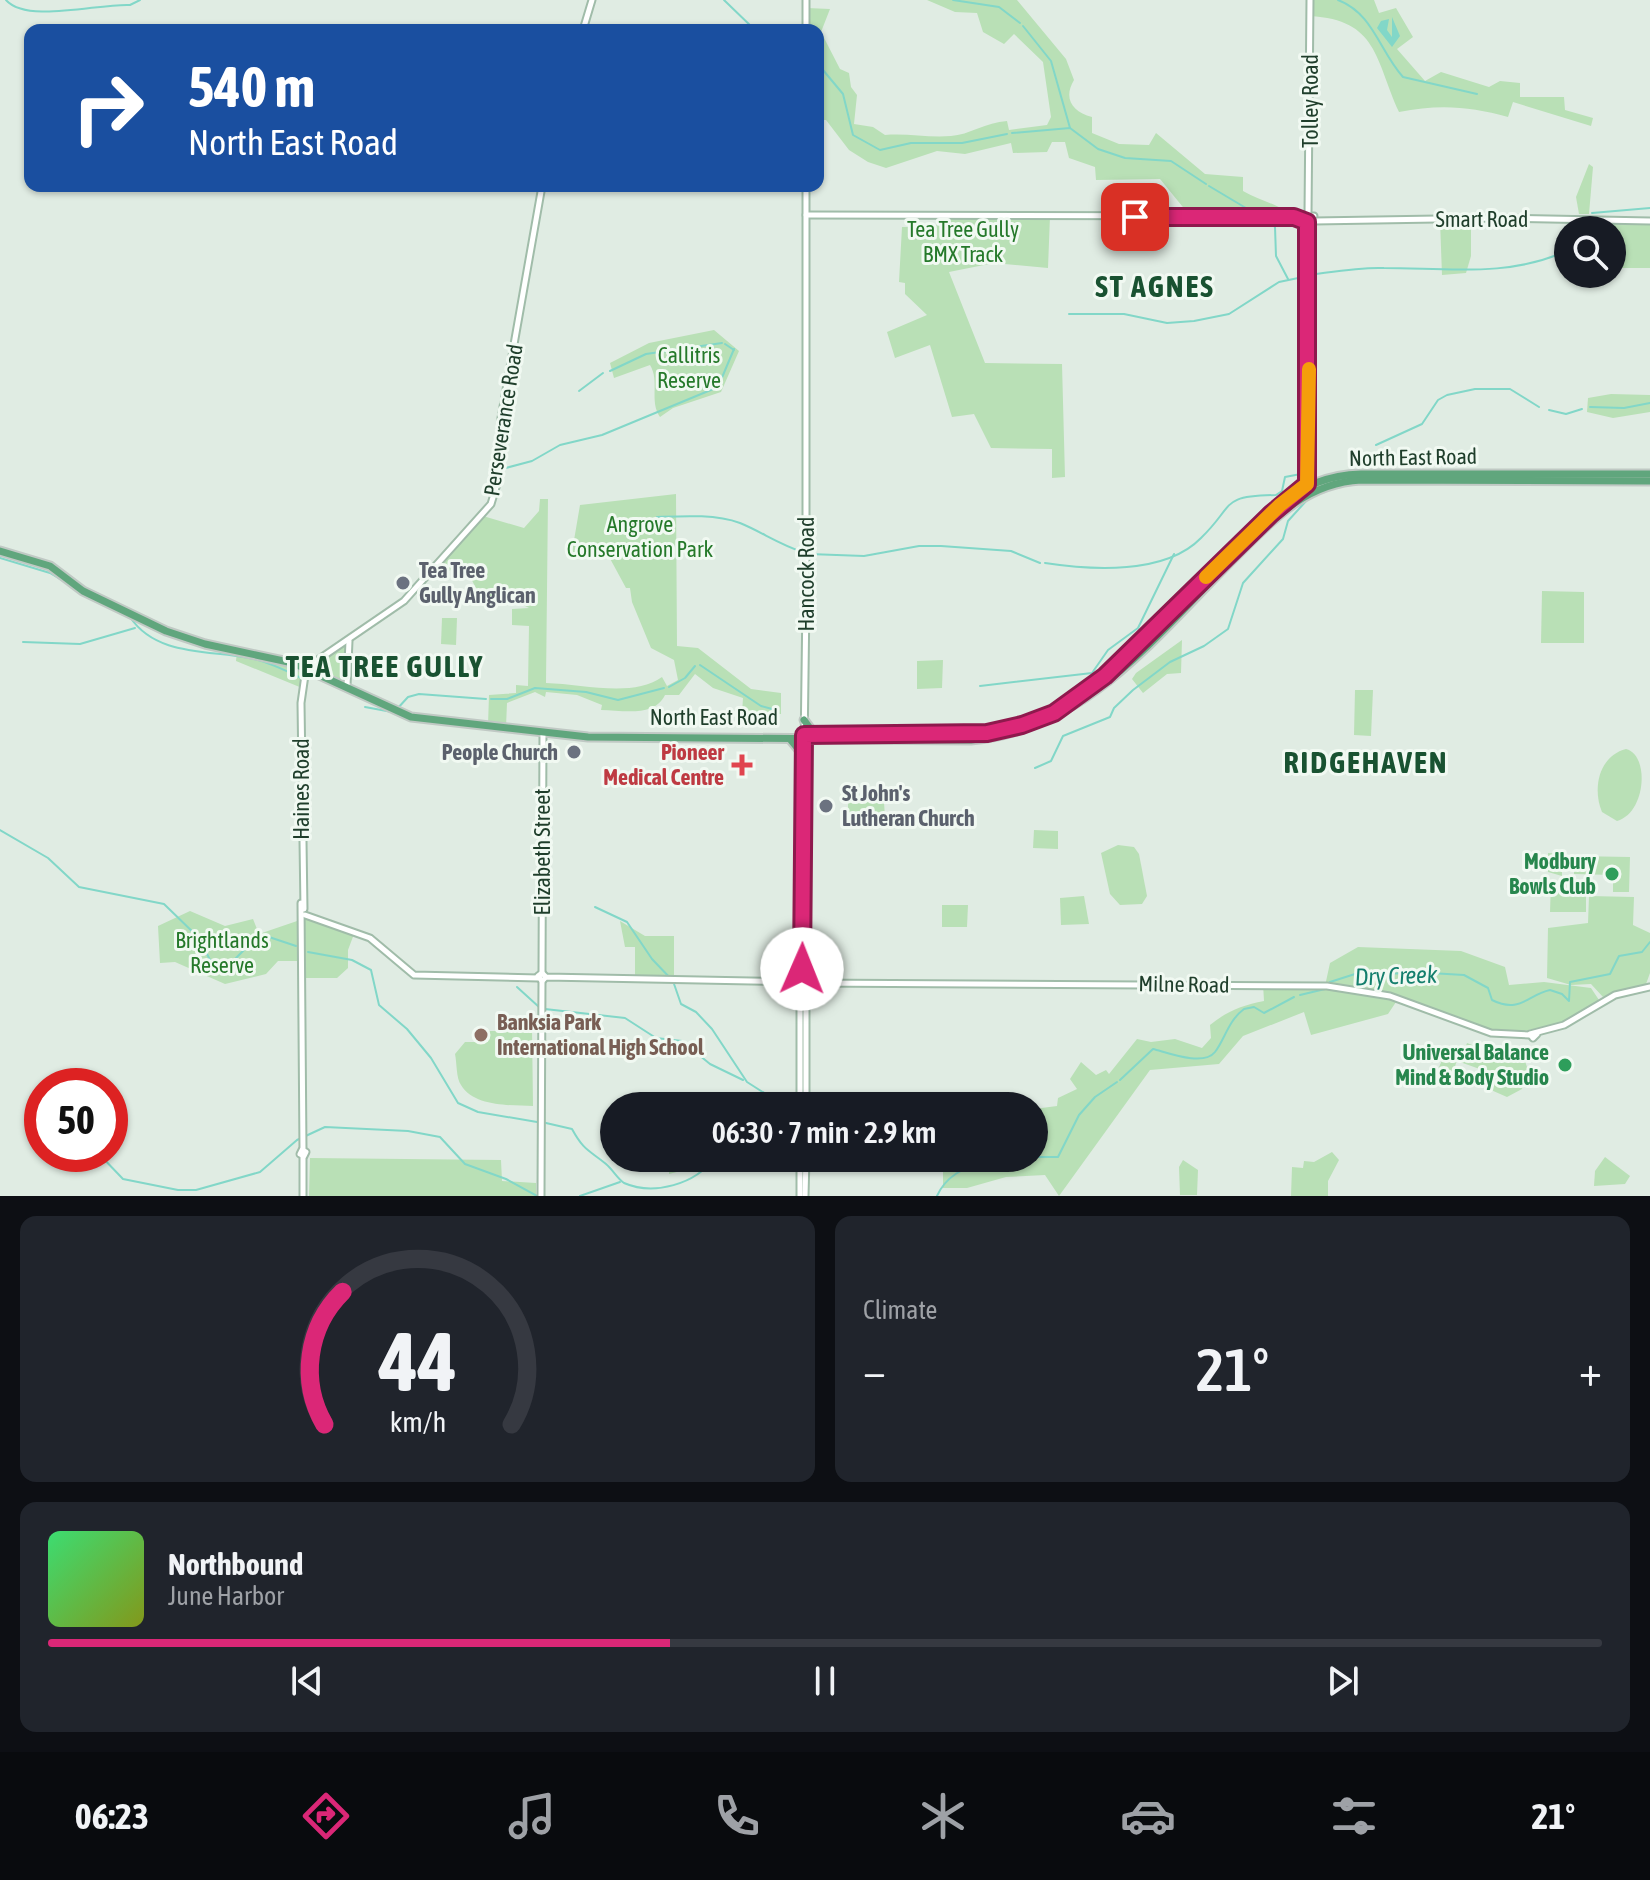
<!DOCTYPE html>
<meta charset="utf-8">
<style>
:root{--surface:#171b24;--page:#20242c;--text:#f1f3f6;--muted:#9ea1a6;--line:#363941;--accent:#db2777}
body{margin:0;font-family:"Asap Condensed",sans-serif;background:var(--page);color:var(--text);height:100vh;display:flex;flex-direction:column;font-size:30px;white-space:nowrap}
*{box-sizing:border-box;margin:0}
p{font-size:26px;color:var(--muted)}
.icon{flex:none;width:44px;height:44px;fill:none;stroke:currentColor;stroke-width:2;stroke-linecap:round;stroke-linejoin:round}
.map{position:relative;height:1196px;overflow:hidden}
.panel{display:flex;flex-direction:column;gap:20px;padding:20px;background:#0d0f14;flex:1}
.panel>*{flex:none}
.hud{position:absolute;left:24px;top:24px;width:800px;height:168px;border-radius:16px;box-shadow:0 2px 6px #0004;background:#1a4fa0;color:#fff;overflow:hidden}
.controls{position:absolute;left:1554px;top:216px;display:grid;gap:16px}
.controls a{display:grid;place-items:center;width:72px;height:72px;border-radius:50%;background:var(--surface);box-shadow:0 2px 6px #0004;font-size:40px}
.speed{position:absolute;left:24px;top:1068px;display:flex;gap:16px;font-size:40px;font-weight:700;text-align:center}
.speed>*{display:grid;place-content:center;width:104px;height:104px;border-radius:50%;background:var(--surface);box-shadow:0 2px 6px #0004;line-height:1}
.speed .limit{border:12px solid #d22;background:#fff;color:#111}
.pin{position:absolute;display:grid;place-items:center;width:68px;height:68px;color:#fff;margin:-34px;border-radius:16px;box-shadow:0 4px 12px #0006}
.me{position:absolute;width:88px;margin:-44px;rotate:1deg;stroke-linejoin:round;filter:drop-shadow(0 0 6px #0008)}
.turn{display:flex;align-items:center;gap:28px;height:168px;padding:0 32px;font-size:36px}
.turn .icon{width:104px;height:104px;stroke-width:2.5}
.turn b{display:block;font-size:56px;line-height:68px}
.big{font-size:60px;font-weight:600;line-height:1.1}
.panel .widget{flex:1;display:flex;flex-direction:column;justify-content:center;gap:12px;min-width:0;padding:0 28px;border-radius:16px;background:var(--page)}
.panel .dial{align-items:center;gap:0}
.dial svg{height:208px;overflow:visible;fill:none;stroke:var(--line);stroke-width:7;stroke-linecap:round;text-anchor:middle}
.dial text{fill:var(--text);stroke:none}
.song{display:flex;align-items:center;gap:24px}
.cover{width:96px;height:96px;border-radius:12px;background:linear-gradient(135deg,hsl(140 70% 55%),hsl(70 70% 35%))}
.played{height:8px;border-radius:4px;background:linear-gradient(90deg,var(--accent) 40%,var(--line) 40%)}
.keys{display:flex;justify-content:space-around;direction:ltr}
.heat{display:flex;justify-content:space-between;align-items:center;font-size:44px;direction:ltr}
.panel .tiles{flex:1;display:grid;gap:20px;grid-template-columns:1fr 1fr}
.widget:last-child{grid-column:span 2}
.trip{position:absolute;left:600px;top:1092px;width:448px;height:80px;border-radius:40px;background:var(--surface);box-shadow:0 2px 6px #0004;font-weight:600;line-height:80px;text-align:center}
.dock{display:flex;height:128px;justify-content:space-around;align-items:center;background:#090b0e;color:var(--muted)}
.dock .icon{width:56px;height:56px}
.dock .selected{color:var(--accent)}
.dock b{font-size:36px;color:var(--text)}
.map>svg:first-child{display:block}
</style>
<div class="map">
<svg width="1650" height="1196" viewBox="0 0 1650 1196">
<rect width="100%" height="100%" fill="#e0ece3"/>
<g fill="#b9e0b6">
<path d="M 927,0 L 1017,0 L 1066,59 L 1074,80 C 1063,98 1072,112 1092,117 L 1092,133 L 1119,144 L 1149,145 L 1156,133 L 1205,174 L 1243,177 L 1243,191 C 1257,199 1273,203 1286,211 L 1287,217 L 1191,217 L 1160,179 L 1096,180 L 1095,167 L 1069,158 L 1065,142 L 1052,142 L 1047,152 L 1013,153 L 1011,143 L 965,154 L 937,151 L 886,168 L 868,162 L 849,150 L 826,120 L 818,120 L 818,30 L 806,30 L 807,8 L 830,9 L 821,32 L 840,69 L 849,73 L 851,87 L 857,95 L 854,124 L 873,127 L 885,135 C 907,133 929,138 951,136 C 969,135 986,122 1007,121 L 1009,130 L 1047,125 L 1051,117 L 1043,62 L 1014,34 L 1004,44 L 983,32 L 977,13 L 955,12 Z"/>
<path d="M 1310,0 L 1374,0 L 1379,13 L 1396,8 L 1413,37 L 1397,49 L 1425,81 L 1441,72 L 1489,87 L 1500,81 L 1520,83 L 1520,97 L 1564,97 L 1565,110 L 1593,118 L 1591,126 L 1513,102 L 1508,117 C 1470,106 1438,104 1399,112 C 1375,59 1378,20 1310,16 Z"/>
<polygon points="1589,164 1593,167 1589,214 1579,214 1576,197"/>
<polygon points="937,216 1050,216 1048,268 994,263 949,272 985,363 1062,364 1065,477 1052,478 1052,449 991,448 974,414 952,417 930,345 895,358 887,332 927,315 905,294 905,283 899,282 902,227 936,227"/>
<polygon points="1440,220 1471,220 1471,256 1466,273 1442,275"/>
<polygon points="1611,224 1650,224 1650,268 1612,268"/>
<path d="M 714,330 L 739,351 L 721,392 L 673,408 L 660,417 C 649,401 660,381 650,365 L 614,378 L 610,363 L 649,343 Z"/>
<polygon points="1611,394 1650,395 1650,412 1613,418 1587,412 1588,398"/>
<path d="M 676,494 L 677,646 L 698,648 L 751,689 L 781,693 L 781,714 L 742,713 L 743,698 L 713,688 L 695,674 L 679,695 L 665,695 C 654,718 622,710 601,710 L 602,705 L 577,695 L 546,692 L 545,697 L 535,692 L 507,703 L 506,727 L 488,725 L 489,695 L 516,693 L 516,685 L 528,686 L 529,626 L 512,625 L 512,609 L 529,608 L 511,599 L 492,598 L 484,590 L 478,592 L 463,563 L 437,578 L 431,573 L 483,516 L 524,528 L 539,511 L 540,499 L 548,499 L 546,683 C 583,684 633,698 662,677 L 667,686 L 678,680 L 674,660 L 651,648 L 632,602 L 630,588 L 626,588 L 607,553 L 603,552 L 602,556 L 572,552 L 580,505 Z"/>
<polygon points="1542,591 1584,592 1584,643 1541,643"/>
<polygon points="442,618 457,618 456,645 441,644"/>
<polygon points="1182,640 1181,673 1167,674 1143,693 1132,679 1136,673"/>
<polygon points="341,645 346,647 347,686 306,668 302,688 236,661 237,651 306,668 316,661 322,663"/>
<polygon points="943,660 942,688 917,689 917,661"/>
<polygon points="1355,690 1373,690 1371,736 1354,735"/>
<path d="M 1626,749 C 1650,755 1646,813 1617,821 L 1602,812 C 1592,788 1599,756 1626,749 Z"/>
<polygon points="848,802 884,802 885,818 848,818"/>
<polygon points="1034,830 1058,831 1058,849 1033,848"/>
<polygon points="1118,845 1134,847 1139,854 1147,896 1142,904 1120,905 1110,894 1101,853"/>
<polygon points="1548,853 1562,854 1562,876 1548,872"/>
<polygon points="1574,856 1630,857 1629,892 1613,892 1613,875 1574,874"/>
<polygon points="1551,881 1586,882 1586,912 1550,912"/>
<polygon points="1084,896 1089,924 1061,925 1060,898"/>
<polygon points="1589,896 1634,897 1633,925 1650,933 1650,973 1646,984 1603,997 1591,984 1571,985 1547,978 1548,928 1588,923"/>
<polygon points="942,905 968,905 967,927 942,927"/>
<polygon points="190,911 225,926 253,919 259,934 300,920 301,961 278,961 266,974 225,984 175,962 160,963 158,926"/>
<polygon points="305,917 354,934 348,950 348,968 337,978 305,978"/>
<polygon points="620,921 645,936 674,936 674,978 635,977 635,947 625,947"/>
<path d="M 1358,947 L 1461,951 L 1505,967 L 1509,985 L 1544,982 L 1591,988 L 1601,1003 L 1572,1021 L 1505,1035 L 1398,999 L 1388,1014 L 1311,1035 L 1304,1012 L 1243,1036 L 1219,1064 L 1150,1070 L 1059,1196 L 1045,1175 L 1006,1177 L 967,1188 L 943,1188 L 943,1158 L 1034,1158 L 1034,1109 L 1057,1106 L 1058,1098 L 1077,1089 L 1070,1079 L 1081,1062 L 1096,1075 L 1106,1070 L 1109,1074 L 1137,1039 L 1151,1042 L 1175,1039 L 1202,1048 L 1211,1038 L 1210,1025 C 1227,1011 1243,1005 1264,1001 L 1263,984 L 1325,986 L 1330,963 Z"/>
<path d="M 517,1019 L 528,1020 L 532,1028 L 533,1106 C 511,1105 474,1107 461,1085 C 456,1078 457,1063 455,1054 L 465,1042 L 488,1042 L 488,1031 L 516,1031 Z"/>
<polygon points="1467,1043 1495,1054 1509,1047 1522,1052 1528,1070 1522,1089 1507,1097 1491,1090 1488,1072 1460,1062"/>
<polygon points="1457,1045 1461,1046 1454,1070 1455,1080 1435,1086 1432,1084 1447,1048 1455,1049"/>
<polygon points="1332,1152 1339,1160 1328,1181 1328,1196 1291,1196 1292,1167 1303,1168 1304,1161 1314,1162"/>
<polygon points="1605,1157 1630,1176 1625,1184 1594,1186 1595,1171"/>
<polygon points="310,1158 501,1160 502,1181 536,1183 536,1196 309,1196"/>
<polygon points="669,1158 701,1158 700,1166 669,1174"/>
<polygon points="1183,1160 1198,1170 1197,1195 1180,1195 1179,1167"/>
</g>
<polygon fill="#82d7c8" points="1392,17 1400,36 1392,47 1377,28 1381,21 1389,19 1387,30 1392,37"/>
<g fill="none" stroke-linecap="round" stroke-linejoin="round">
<g stroke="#82d7c8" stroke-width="2">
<path d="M 6,0 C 27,24 100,3 130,5 L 140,0"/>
<polyline points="724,0 755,30"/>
<polyline points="953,0 999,7 1020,23"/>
<path d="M 1338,0 C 1373,13 1380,52 1403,77 L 1477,94"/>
<polyline points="1023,26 1051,61 1070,128"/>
<polyline points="818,64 843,94 853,135 880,150 911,143 962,143 1007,134"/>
<polyline points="1012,133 1070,128 1098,149 1125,158 1171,161 1206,184"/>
<polyline points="1209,186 1256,214"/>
<polyline points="1592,213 1650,208"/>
<polyline points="1267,220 1275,227 1276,256 1288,279"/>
<polyline points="1586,230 1588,223"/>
<path d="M 1316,274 C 1338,271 1362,267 1384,268 C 1445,268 1511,278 1568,250"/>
<polyline points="1069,314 1124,314 1167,323 1194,321 1229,314 1279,282 1303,277"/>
<polyline points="725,344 734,350"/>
<polyline points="610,371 646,354 722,343"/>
<polyline points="579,391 603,373"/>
<polyline points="1590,407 1624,408 1650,403"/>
<polyline points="1549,410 1566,414 1582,409"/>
<polyline points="1376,445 1422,424 1438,400 1447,395 1475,389 1510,389 1539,407"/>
<polyline points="502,469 532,461 560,445 602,435 718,387 734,349"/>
<path d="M 657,517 C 683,516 715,514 740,523 C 762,532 780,545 803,552"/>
<polyline points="809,554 864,556 919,546 941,546 1011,551 1040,563"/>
<polyline points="0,558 50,573 65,582"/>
<path d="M 1045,563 C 1091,570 1165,575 1201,538 C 1236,504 1219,496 1276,495 L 1282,491 L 1285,477 L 1306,473"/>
<path d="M 130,617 C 156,656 207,650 249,658 C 266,661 285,670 301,678"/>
<polyline points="23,642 80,644 135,628"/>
<polyline points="700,665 761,706 772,709"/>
<polyline points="980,686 1092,673 1108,650 1138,628 1174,554"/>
<polyline points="669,687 685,678 695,666"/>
<polyline points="491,699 507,699 535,688 586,692 618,700 664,688"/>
<polyline points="365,707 392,712"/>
<polyline points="397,709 408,697 419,694 486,699"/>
<polyline points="1035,768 1051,761 1063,736 1110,717 1114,708 1133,690 1170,662 1204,646 1228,629 1243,583 1283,539 1288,521 1307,500"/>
<polyline points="0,830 48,858 79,887 164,904 199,938 210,960 216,963 234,960 251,943 266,936 296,946"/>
<polyline points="595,907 627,922 652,959 673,981 681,1004 696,1012 712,1029 747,1082 780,1103"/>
<polyline points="308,952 352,960 371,970 379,1005 407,1029 431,1058 458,1103 478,1112 537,1122"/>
<path d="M 1330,982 L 1355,974 L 1430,973 L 1464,975 L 1488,988 L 1492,1000 C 1520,1014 1527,995 1550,990 L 1562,994 L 1569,1001 L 1570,982 L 1610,974 L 1619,956 L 1642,952 L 1650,942"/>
<polyline points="517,987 539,1007"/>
<polyline points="1300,995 1325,989"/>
<polyline points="545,1009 625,1018 656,1038 682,1041 710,1064 743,1080"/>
<path d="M 1120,1080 L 1153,1049 C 1166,1052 1203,1067 1215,1052 C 1225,1039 1228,1021 1244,1009 L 1254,1007 L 1264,1013 L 1294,997"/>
<polyline points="812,1104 815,1106"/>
<polyline points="775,1106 793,1101"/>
<path d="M 546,1123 L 572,1129 C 584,1151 589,1150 606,1164 C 613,1170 617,1178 624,1183 C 654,1196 696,1184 714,1158"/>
<polyline points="99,1154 123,1179 178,1190 196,1190 260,1172 297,1140 325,1127 408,1131 440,1137 465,1164 506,1179 537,1196"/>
<polyline points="1034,1157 1058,1157 1079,1115 1095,1097 1117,1082"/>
<polyline points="1000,1158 1007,1158"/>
<polyline points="580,1196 620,1182"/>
<path d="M 937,1196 C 945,1178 965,1164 984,1166 L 989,1158"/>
</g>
<g stroke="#a0bca9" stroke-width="9">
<g id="secondary">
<polyline points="806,0 806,30"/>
<polyline points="583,30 592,0"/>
<polyline points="1308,214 1310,0"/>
<polyline points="806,215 1314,216"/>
<polyline points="1314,221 1499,218 1650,221"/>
<polyline points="1307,222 1309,473"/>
<polyline points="347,686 349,641"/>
<polyline points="301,903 303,1150"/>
<polyline points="304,909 301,703 306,668 404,601 491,504 497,484 501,418 542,186"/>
<polyline points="305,915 370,938 414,975 538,978"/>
<polyline points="542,973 543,732"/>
<polyline points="801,976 806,600 806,186"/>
<polyline points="546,977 542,973 538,976 542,981 546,977 799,982"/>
<polyline points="808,983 1327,986 1390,996 1491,1033 1530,1035"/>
<polyline points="1537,1034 1533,1038 1530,1034 1564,1025 1615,995 1650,987"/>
<polyline points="800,1106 800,985"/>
<polyline points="806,1106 806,985"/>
<polygon points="302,1150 306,1152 304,1156 300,1154"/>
<polyline points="303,1196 303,1157"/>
<polyline points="541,1196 542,981"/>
<polyline points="800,1196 800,1158"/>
<polyline points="805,1196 806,1158"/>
</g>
</g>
<g stroke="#c0c9c4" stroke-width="11">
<g id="primary">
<polyline points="1311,469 1311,487"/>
<path d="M 0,551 L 50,566 L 83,591 L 166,631 L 205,644 L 293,663 L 411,717 L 588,737 L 971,740 C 1089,729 1159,631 1239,553 C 1275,517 1307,483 1361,480 L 1650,481"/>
<polyline points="804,720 815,735"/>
<path d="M 815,735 L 975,734 L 1009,729 L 1054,713 L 1105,676 L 1280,505 C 1304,485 1329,475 1361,474 L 1650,474"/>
<polyline points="790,739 804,756"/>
</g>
</g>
<use href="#secondary" stroke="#fff" stroke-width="5"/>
<use href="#primary" stroke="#60a67d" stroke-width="7"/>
</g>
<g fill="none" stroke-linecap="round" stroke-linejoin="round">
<g stroke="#8e194d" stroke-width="20">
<polyline id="route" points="802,969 804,735 987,733 1022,725 1054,713 1105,676 1271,514 1307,484 1307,222 1294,217 1135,217"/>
</g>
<use href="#route" stroke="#db2777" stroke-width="14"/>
<polyline stroke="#f59e0b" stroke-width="14" points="1206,577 1280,505 1307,484 1309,369"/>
</g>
<g fill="#6b7280" stroke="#f1f9f2" stroke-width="3">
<circle cx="403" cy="583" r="8"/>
<circle cx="574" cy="752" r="8"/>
<circle cx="826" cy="806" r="8"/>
</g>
<path fill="#e0444e" stroke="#f1f9f2" stroke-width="3" d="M738 753h8v8h8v8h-8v8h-8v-8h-8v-8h8z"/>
<g fill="#2e9e5b" stroke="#f1f9f2" stroke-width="3">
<circle cx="1612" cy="874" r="8"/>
<circle cx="1565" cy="1065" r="8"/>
</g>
<circle fill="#8d6e63" stroke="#f1f9f2" stroke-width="3" cx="481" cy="1035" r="8"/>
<g text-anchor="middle" stroke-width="6" stroke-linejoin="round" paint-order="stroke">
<g font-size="22" fill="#1f3e2b" stroke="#f1f9f2">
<text transform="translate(1310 101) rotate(-90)" y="8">Tolley Road</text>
<text x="1482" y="227">Smart Road</text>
<text transform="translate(503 420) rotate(-81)" y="8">Perseverance Road</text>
<text transform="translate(1413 457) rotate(-1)" y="8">North East Road</text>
<text transform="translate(806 574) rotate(-90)" y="8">Hancock Road</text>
<text x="714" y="725">North East Road</text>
<text transform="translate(301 789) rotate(-90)" y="8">Haines Road</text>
<text transform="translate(542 852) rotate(-90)" y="8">Elizabeth Street</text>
<text transform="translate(1184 984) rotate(1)" y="8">Milne Road</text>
</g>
<g font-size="22" fill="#25792a" stroke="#f1f9f2">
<text x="963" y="237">Tea Tree Gully<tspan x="963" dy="25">BMX Track</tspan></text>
<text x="689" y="363">Callitris<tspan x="689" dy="25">Reserve</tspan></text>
<text x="640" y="532">Angrove<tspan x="640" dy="25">Conservation Park</tspan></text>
<text x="222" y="948">Brightlands<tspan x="222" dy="25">Reserve</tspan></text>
</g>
<g font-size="22" font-weight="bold" fill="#5b616d" stroke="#f1f9f2" text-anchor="start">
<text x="419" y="578">Tea Tree<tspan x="419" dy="25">Gully Anglican</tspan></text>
<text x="558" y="760" text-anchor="end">People Church</text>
<text x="842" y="801">St John's<tspan x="842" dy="25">Lutheran Church</tspan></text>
</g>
<g font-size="22" font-weight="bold" fill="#be3a42" stroke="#f1f9f2" text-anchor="end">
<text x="724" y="760">Pioneer<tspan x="724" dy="25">Medical Centre</tspan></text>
</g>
<g font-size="22" font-weight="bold" fill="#27864d" stroke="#f1f9f2" text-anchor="end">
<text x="1596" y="869">Modbury<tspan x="1596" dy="25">Bowls Club</tspan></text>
<text x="1549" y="1060">Universal Balance<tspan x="1549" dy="25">Mind &amp; Body Studio</tspan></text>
</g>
<g font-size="22" font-weight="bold" fill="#785e54" stroke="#f1f9f2" text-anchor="start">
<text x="497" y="1030">Banksia Park<tspan x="497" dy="25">International High School</tspan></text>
</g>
<g font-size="24" font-style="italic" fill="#147f6d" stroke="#f1f9f2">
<text transform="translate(1396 976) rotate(-2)" y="8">Dry Creek</text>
</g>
<g font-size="30" font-weight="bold" letter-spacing="2" fill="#195231" stroke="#f1f9f2">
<text x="1155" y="297">ST AGNES</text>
<text x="385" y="677">TEA TREE GULLY</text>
<text x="1366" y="773">RIDGEHAVEN</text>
</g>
</g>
</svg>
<div class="controls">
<a><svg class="icon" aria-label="search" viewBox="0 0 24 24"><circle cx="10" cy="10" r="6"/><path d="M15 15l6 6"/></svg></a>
</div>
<div class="speed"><div class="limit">50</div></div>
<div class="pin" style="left:1135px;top:217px;background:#d93025"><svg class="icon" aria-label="arrive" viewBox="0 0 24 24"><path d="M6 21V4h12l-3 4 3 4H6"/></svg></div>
<svg class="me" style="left:802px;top:969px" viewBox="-20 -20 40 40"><circle r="19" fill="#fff"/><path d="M0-13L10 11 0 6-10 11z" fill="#db2777"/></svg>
<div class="trip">06:30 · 7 min · 2.9 km</div>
<div class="hud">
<div class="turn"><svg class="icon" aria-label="right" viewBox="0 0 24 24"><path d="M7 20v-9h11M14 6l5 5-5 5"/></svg><div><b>540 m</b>North East Road</div></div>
</div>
</div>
<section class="panel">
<div class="tiles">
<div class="widget dial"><svg viewBox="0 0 100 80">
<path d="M14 69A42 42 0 1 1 86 69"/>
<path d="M14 69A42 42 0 0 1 21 18" stroke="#db2777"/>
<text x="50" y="56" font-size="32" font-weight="700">44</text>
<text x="50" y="72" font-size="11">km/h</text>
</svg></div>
<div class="widget"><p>Climate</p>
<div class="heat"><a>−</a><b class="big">21°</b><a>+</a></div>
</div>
<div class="widget">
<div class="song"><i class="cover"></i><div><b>Northbound</b><p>June Harbor</p></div></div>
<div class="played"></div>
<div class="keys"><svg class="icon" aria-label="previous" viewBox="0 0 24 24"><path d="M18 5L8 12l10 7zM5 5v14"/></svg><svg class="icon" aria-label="pause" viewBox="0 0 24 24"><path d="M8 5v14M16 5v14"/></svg><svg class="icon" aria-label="next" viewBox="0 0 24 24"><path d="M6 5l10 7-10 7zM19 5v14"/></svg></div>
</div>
</div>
</section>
<nav class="dock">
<b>06:23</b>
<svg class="icon selected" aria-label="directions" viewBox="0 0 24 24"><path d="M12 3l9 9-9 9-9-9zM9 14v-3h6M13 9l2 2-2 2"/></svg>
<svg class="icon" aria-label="music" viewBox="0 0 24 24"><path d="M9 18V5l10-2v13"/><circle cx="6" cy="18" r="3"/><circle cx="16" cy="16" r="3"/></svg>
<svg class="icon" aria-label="phone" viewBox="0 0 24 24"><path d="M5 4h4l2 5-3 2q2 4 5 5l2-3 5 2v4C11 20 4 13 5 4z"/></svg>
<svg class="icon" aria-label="climate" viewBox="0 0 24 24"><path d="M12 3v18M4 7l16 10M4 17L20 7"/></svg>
<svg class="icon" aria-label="car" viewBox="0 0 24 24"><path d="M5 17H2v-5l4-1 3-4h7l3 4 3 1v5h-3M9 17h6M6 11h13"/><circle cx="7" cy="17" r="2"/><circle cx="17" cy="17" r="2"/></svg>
<svg class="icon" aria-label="filters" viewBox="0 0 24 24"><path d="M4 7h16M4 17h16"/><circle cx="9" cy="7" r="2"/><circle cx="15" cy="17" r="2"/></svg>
<b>21°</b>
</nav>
